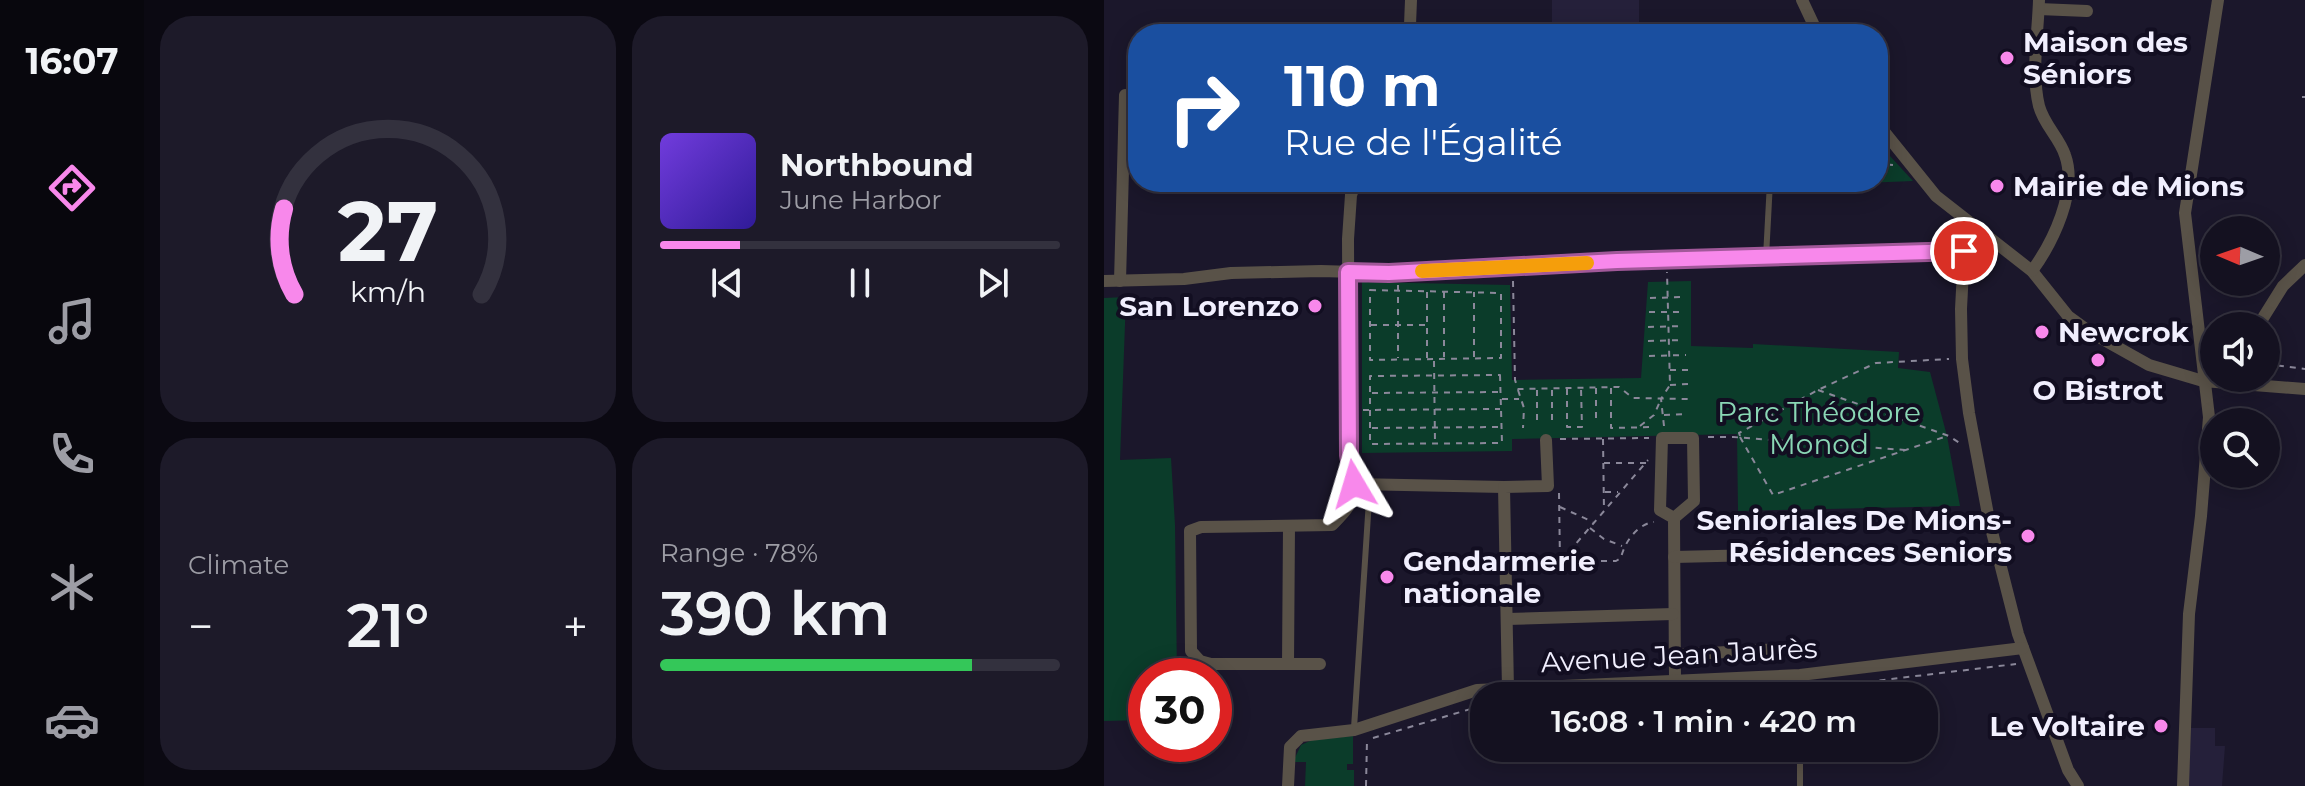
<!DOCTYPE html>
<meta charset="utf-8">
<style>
:root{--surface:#141120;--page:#1d1a29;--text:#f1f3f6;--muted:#9d9da5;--line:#33313e;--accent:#f888eb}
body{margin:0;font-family:Montserrat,sans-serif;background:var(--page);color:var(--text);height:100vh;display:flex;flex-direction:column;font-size:30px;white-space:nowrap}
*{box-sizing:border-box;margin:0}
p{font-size:26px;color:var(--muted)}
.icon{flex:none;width:44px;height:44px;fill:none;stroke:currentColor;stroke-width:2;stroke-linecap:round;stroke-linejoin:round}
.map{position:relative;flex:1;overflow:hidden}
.details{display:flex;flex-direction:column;gap:16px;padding:16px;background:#0b0912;width:960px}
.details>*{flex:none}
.banner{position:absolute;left:24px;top:24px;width:760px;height:168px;border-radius:32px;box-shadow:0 4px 20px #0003,0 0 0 2px var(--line);background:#1a4fa0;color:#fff;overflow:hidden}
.needle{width:52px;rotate:272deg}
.tools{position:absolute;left:1096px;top:216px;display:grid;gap:16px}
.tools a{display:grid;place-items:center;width:80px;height:80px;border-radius:50%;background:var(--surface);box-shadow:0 4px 20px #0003,0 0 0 2px var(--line);font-size:40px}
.speed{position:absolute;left:24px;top:658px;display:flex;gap:16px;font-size:40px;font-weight:700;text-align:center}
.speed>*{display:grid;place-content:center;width:104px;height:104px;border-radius:50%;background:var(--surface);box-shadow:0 4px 20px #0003,0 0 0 2px var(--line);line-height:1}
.speed .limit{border:12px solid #d22;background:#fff;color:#111}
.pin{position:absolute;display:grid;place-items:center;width:68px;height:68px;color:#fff;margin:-34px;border:4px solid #fff;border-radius:50%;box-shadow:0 2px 8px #0007}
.me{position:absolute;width:88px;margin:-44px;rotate:353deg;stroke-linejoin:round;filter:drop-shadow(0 0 6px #0008)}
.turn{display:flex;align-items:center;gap:28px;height:168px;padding:0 24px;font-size:36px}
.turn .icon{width:104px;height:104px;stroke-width:2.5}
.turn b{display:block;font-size:56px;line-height:68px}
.big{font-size:60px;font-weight:600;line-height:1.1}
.details .widget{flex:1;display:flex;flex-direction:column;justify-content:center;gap:12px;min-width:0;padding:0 28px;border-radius:32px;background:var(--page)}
.details .dial{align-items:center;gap:0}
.dial svg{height:208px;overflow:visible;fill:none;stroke:var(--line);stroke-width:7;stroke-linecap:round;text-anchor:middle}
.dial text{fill:var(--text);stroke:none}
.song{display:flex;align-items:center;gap:24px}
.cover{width:96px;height:96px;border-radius:12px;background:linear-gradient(135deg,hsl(260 70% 55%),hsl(250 70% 35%))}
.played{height:8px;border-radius:4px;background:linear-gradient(90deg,var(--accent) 20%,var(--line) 20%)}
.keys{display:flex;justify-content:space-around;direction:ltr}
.heat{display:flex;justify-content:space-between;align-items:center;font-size:44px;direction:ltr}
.charge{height:12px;border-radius:6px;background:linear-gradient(90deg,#34c759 78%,var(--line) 0)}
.details .tiles{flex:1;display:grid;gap:16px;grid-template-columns:repeat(2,1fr)}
.trip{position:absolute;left:366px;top:682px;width:468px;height:80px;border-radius:32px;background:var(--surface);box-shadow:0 4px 20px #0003,0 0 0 2px var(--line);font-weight:600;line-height:80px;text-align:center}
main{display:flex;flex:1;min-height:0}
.tab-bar{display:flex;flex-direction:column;width:144px;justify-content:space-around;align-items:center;background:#08070d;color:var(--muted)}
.tab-bar .icon{width:56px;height:56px}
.tab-bar .active{color:var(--accent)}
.tab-bar b{font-size:36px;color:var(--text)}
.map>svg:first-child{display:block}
</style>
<main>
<nav class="tab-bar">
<b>16:07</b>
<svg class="icon active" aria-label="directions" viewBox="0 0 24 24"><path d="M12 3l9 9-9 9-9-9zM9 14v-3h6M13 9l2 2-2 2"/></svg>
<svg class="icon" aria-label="music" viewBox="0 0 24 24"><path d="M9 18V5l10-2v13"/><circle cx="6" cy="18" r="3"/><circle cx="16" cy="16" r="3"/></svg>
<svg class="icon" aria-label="phone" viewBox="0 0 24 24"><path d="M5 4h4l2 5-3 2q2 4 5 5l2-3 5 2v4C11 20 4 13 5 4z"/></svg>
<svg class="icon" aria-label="climate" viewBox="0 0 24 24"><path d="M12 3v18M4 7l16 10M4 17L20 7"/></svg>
<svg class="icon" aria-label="car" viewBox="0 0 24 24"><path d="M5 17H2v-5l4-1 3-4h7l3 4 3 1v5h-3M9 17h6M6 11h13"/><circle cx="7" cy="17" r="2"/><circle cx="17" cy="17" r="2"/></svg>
</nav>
<section class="details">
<div class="tiles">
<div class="widget dial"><svg viewBox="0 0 100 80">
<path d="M14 69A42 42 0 1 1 86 69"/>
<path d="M14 69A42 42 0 0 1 10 36" stroke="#f888eb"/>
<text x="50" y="56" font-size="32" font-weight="700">27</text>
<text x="50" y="72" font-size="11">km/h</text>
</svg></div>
<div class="widget">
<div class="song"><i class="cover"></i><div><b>Northbound</b><p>June Harbor</p></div></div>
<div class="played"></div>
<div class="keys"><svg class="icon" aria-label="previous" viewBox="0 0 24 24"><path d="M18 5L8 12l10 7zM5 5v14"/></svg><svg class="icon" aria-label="pause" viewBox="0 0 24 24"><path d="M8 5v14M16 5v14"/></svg><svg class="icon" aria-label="next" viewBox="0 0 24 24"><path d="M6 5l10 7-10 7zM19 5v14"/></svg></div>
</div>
<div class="widget"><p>Climate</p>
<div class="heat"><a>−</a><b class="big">21°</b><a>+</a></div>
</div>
<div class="widget"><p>Range · 78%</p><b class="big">390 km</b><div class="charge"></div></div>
</div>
</section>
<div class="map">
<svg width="1201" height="786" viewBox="0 0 1201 786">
<rect width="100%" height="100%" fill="#1b172b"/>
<g fill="#25203a">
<polygon points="448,0 535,0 535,34 406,34 405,28 448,28"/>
<polygon points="1087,728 1111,728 1111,746 1121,746 1118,786 1084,786"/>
</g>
<g fill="#0b3c2a">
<polygon points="774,143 809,181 688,186 687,182 774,182"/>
<polygon points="587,281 587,346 649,348 649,344 795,352 794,368 826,372 843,436 856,506 634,511 633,434 408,439 408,451 258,453 258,282 406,285 408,380 537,378 544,282"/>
<polygon points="22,297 16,460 67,458 71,525 73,676 42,676 42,720 0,721 0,298"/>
<polygon points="249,736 249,764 243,764 243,770 250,770 250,786 201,786 202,762 189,762 197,745 208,740"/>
</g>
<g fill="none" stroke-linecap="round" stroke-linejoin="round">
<g stroke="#8b889a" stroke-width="2" stroke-dasharray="6 6" stroke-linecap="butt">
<polyline points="1198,97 1201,97"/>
<polyline points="774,164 789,165"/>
<polyline points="409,281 411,380 414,389 515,387 529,398 584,399"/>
<polyline points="294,285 294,358"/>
<polygon points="266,290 397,293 397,358 266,360"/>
<polyline points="340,292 340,357"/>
<polyline points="546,298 579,297"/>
<polyline points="545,312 579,312"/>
<polyline points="267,325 323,325"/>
<polyline points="544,327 579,326"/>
<polyline points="544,341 580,340"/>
<polyline points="545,356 582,355"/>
<polyline points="370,357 370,292"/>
<polyline points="323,358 323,292"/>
<polyline points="330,361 331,442"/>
<polyline points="1162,364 1201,369"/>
<polyline points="566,370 584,370"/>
<polygon points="396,375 398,443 266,444 266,376"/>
<polyline points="566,385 584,384"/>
<polyline points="492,388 492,424"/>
<polyline points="507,388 507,428 549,427"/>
<polyline points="463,389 463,427 478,427 477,388"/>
<polyline points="414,390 420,408 419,428"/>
<polyline points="433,390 433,426"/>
<polyline points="448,390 448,426"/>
<polyline points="714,390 845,436 857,444"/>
<polyline points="268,393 396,392"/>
<polyline points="398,399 415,399"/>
<polyline points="259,410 396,409"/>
<polyline points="560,415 583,414"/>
<polyline points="536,426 550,415 557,399"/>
<polyline points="560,426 557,399 566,385 563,272"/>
<polyline points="268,428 397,427"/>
<polyline points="636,436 635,433 714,390 772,363 845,359"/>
<polyline points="604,437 629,437 801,450"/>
<polyline points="636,437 669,495 843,436"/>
<polyline points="456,439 545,438"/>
<polyline points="499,439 500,511"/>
<polyline points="500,463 542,463"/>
<polyline points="501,492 514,492"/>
<polyline points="455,493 456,562"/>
<polyline points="456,507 489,522"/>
<polyline points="486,528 500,539 518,546"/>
<path d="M 413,561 L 512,561 L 517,558 C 520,543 533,524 550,522"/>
<polyline points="457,561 544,460"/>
<polyline points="704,689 912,664"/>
<polyline points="584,695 686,690"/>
<polyline points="269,738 380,705"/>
<polyline points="262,786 263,740"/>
</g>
<g stroke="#595248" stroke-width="6">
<polyline points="662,257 666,182"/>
<polyline points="696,676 696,696"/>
<polyline points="571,681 574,696"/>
<polyline points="250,728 266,485"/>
<polyline points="696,748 696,786"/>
</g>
<g stroke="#595248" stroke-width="12">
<polyline points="698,0 714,34"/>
<polyline points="935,9 983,11"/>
<polyline points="303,34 306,25 307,0"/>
<polyline points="774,124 832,196 928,271 964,316 986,332 1045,365 1099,381 1201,389"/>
<polyline points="252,182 247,195 244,239 245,455 250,484 400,487"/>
<polyline points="871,227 860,251 857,309 858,359 865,413 885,520 914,634 964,770 974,786"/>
<path d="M 928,271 C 949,242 974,191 961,155 C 955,137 940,125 935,106 C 927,73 934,34 935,0"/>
<polyline points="0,281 80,279 127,273 217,271 285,273 513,261 860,251"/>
<polyline points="16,281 21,95"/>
<polyline points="1154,326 1179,286 1201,265"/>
<polyline points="570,518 556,510 558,438 589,438 590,501 570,518 571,681"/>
<polyline points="570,557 696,554"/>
<polyline points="403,619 569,614"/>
<polyline points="570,655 695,648"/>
<polyline points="184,664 185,526"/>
<path d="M 216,664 L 107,664 L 96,661 L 87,651 L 86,531 L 97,527 L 228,525 C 241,512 250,504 250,484"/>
<polyline points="404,689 400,487 444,486 442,440"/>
<polyline points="184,786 186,747 197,736 250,730 373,690 696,675 919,648"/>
<polyline points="1079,786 1085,614 1097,516 1105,417 1081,213 1114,0"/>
</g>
</g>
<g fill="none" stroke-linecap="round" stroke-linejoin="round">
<g stroke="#a15899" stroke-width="20">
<polyline id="route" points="250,484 245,455 244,272 285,273 513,261 860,251"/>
</g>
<use href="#route" stroke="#f888eb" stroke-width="14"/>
<polyline stroke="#f59e0b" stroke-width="14" points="318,271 483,263"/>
</g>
<g fill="#f888eb" stroke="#120e21" stroke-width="3">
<circle cx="903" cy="58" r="8"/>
<circle cx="893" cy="186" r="8"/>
<circle cx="211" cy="306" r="8"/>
<circle cx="938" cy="332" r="8"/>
<circle cx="994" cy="360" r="8"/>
<circle cx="924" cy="536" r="8"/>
<circle cx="283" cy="577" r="8"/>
<circle cx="1057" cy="726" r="8"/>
</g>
<g text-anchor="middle" stroke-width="8" stroke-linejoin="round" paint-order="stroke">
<g font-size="28" font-weight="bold" fill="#f1effe" stroke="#120e21" text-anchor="start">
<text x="919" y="52">Maison des<tspan x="919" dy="32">Séniors</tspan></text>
<text x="909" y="196">Mairie de Mions</text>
<text x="195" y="316" text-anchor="end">San Lorenzo</text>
<text x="954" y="342">Newcrok</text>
<text x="994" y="400" text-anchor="middle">O Bistrot</text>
<text x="908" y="530" text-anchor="end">Senioriales De Mions-<tspan x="908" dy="32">Résidences Seniors</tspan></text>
<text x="299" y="571">Gendarmerie<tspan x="299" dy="32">nationale</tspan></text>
<text x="1041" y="736" text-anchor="end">Le Voltaire</text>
</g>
<g font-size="28" fill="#8ad7b5" stroke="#120e21">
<text x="715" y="422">Parc Théodore<tspan x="715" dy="32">Monod</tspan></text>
</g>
<g font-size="28" fill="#f1effe" stroke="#120e21">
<text transform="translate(575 655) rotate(-3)" y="10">Avenue Jean Jaurès</text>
</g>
</g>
</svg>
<div class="tools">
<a><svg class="needle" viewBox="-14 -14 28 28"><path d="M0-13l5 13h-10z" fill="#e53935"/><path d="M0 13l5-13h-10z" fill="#9d9da5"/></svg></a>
<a><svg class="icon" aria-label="sound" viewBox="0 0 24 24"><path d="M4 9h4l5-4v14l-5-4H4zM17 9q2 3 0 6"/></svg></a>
<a><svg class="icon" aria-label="search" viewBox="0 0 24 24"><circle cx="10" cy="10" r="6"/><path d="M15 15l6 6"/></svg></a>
</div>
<div class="speed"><div class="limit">30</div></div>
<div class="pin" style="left:860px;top:251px;background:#d93025"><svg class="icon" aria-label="arrive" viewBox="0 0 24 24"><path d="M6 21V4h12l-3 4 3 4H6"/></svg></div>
<svg class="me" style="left:250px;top:484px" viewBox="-20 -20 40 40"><path d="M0-17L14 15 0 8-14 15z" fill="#f888eb" stroke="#fff" stroke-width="4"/></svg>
<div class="trip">16:08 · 1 min · 420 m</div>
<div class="banner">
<div class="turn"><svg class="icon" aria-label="right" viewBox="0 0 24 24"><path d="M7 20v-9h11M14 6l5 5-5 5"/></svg><div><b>110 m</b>Rue de l'Égalité</div></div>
</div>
</div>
</main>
